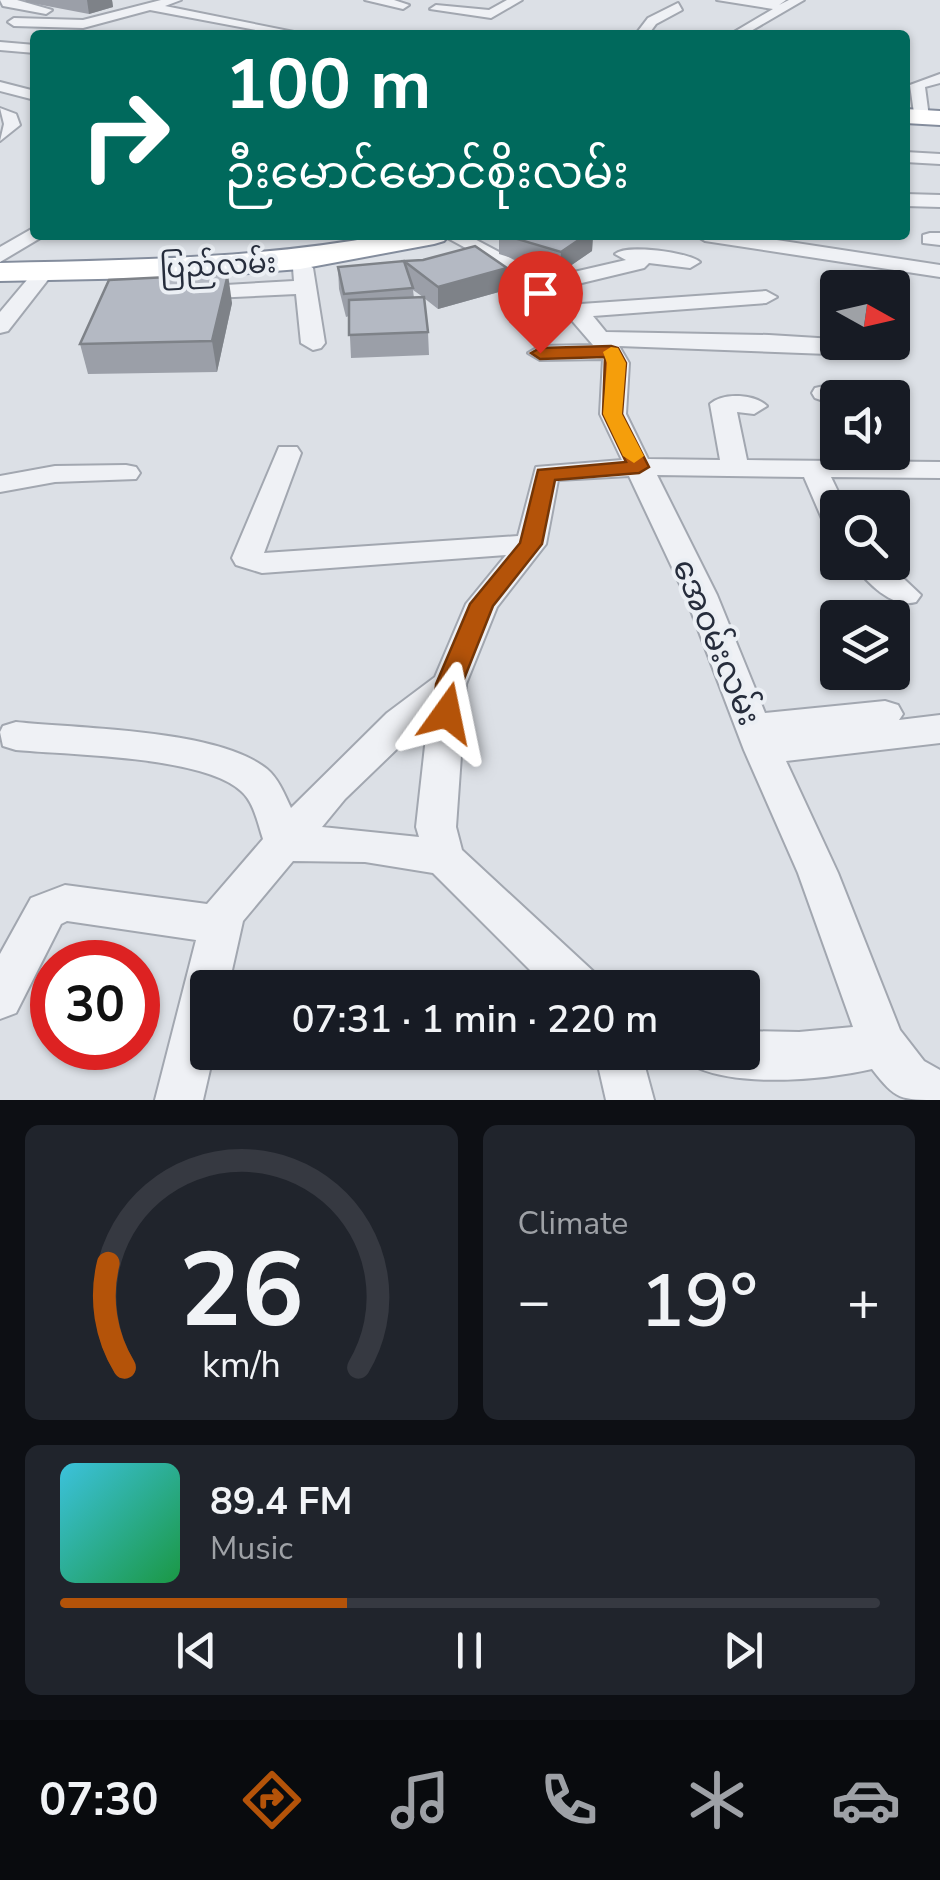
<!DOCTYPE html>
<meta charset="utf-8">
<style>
:root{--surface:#171b24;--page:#20242c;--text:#f1f3f6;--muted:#9ea1a6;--line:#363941;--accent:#b45309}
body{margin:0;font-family:"Nunito Sans","Noto Sans Myanmar",sans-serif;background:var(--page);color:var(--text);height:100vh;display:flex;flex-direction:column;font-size:38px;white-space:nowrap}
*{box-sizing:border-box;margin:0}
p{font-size:32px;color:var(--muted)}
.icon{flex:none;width:55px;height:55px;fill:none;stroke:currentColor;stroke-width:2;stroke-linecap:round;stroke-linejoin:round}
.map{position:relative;height:1100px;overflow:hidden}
.details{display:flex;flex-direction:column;gap:25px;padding:25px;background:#0d0f14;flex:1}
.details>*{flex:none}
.banner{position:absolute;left:30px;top:30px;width:880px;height:210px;border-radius:10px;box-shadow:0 2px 8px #0004;background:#00695c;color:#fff;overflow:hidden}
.needle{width:65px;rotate:98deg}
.controls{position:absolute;left:820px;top:270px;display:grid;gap:20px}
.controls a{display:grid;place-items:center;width:90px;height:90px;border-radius:10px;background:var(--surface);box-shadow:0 2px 8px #0004;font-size:50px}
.speed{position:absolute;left:30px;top:940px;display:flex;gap:20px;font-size:50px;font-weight:700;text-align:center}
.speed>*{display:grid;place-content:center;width:130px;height:130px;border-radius:50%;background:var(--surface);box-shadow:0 2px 8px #0004;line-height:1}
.speed .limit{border:15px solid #d22;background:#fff;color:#111}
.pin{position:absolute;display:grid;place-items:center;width:85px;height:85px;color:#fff;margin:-102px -42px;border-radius:50% 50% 50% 0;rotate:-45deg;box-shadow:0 0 10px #0007}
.pin .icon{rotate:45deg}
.me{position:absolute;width:110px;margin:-55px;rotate:12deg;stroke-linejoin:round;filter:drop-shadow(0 0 8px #0008)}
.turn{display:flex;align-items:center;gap:35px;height:210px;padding:0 30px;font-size:45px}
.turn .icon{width:130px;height:130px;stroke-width:2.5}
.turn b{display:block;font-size:70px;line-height:85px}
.big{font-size:75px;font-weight:600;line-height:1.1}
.details .card{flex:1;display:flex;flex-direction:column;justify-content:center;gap:15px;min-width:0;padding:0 35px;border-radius:15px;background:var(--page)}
.details .dial{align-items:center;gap:0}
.dial svg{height:260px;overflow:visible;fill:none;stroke:var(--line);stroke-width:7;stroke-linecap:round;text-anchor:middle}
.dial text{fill:var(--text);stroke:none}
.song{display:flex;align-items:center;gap:30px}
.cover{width:120px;height:120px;border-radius:15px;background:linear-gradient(135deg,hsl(190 70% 55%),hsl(140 70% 35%))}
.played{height:10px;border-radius:5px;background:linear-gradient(90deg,var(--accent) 35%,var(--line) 35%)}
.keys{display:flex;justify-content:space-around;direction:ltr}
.heat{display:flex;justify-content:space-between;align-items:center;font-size:55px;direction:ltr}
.details .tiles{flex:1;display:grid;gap:25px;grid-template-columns:1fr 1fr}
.card:last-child{grid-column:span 2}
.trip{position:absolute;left:190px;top:970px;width:570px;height:100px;border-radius:10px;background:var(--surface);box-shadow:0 2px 8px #0004;font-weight:600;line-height:100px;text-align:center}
.menu{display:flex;height:160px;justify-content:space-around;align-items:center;background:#090b0e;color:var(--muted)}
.menu .icon{width:70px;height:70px}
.menu .current{color:var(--accent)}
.menu b{font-size:45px;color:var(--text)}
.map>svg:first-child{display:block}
</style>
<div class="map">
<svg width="940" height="1100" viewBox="0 0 940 1100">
<rect width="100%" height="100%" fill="#dce0e6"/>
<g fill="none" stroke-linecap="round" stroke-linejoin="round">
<g stroke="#a2a7b0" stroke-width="4">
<g id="minor">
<polygon points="0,0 17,0 52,10 46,14 3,6"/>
<polygon points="161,0 181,0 165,6 309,35 282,35 150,10 83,28 14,26 8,22 14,18 83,20"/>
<polygon points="365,0 394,0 409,5 403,9"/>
<polygon points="507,0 522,0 491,18 430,9 436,5 489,10"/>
<polygon points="717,0 786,0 779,5 789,0 804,0 744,35 729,35 773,9"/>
<polygon points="678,3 682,10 656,24 648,35 635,35 648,18"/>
<polygon points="0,42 35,45 35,53 0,50"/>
<polygon points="940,74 940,83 925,87 929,117 915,120 910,85"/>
<polygon points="0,82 35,91 35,100 0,91"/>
<polygon points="0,108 16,114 20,125 0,141 4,124"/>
<polygon points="905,152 940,154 940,164 905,162"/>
<polygon points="905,194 940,195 940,207 905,206"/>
<polygon points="35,227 35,235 42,237 0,262 0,247"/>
<polygon points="930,233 940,233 940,245 923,243 923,235"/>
<path d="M 442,235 L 467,235 L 548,278 L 626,260 L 615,254 C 626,244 689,252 700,262 L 690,268 L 649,263 L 644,268 L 561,288 L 581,304 L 766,291 L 777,297 L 766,303 L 593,316 L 606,332 L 769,335 L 883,342 L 893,349 L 881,356 L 619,346 L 629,363 L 626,414 L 648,459 L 720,460 L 710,404 C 723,392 755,394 767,406 L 754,414 L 737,412 L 747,460 L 940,462 L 940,478 L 831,477 L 846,508 L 838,508 L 838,530 L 828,527 L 823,521 L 804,477 L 657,475 L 717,595 L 765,713 L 885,701 L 898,705 L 903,714 L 899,720 L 940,715 L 940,743 L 786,761 L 838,873 L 900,1030 L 924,1061 L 940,1070 L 940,1100 C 900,1100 896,1100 872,1069 C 824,1080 743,1087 698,1068 L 691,1052 L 742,1052 L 742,1031 L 799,1032 L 853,1027 L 798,873 L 744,750 L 685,595 L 629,476 L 558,480 L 546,544 L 497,607 L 466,684 L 456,827 L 462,850 L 595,973 L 601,988 L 548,988 L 433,873 L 365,862 L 293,861 L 243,921 L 228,988 L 208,988 L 208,1052 L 214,1052 L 203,1100 L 155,1100 L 196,940 L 67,921 L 61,924 L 16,1013 L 0,1019 L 0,954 L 31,898 L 65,885 L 207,904 L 263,839 C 258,824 254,802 241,791 C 203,756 69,755 16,750 L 3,746 L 0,732 L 3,726 L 16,722 C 81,729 217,729 267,769 C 278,778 285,795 291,808 L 387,713 L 435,677 L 466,604 L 506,555 L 262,573 L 236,565 L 232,558 L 279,447 L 297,447 L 301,453 L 264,553 L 518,536 L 536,467 L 622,460 L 600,414 L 603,359 L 540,360 L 528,353 L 540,346 L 593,345 L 568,316 L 530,283 ZM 428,719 L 416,827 L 419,837 L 322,827 L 345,799 Z"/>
<polygon points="695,235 744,235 940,265 940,277 705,241"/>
<polygon points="303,262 313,268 325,343 321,348 313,350 301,343 296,294 191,299 180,293 191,287 294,281 293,268"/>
<polygon points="44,266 54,272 8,331 0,333 0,312 37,268"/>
<polygon points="824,386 849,398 838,398 838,406 815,398 812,393 815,388"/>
<polygon points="126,465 136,467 140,473 136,479 55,482 0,492 0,476 55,466"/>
<path d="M 852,562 L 886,562 L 921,595 L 916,602 C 892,609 866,582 852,562 Z"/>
<polygon points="595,1052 641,1052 654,1100 606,1100"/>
</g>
</g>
<g stroke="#848d9d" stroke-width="4">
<g id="highway">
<polygon points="905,109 940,111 940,125 905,123"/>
<path d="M 386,235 L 449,235 L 444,241 L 434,244 L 300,269 L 196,277 L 0,281 L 0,263 C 130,260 258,259 386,235 Z"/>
</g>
</g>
<use href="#minor" fill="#eff1f5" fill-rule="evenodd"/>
<use href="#highway" fill="#fff" fill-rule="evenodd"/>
</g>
<g fill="#9b9fa8" fill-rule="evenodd">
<polygon points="25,0 112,0 113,7 89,14 26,2"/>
<polygon points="499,235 593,235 592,251 560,273 499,254"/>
<path d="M 423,260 L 506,290 L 438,309 L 424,298 L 428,332 L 429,355 L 351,358 L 349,316 L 346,317 L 339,289 L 338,267 ZM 413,290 L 423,297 L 414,298 Z"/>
<polygon points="232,303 217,372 88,374 80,344"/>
</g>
<g fill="#7e8288">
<polygon points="87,0 112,0 113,7 89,14"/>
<polygon points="586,235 593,235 592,251 560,273 561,252"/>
<polygon points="507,268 506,290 438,309 438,287"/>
<polygon points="228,274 232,303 217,372 212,341"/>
</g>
<g fill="#b4b9c3" stroke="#7e8288" stroke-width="2.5">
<polygon points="504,235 586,235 561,252"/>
<polygon points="475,246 507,268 438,287 404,261 423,260"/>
<polygon points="404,261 413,288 344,294 338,267"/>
<polygon points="228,274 212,341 80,344 109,280"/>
<polygon points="424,297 428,332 349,335 349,300"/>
</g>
<polygon fill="#b45309" stroke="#753606" stroke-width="2.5" points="611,346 618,348 626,363 622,414 649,467 639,473 555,480 542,544 493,606 462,684 457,720 438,720 434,713 436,684 470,604 520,543 538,470 626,462 603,414 605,357 540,359 531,353 540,348"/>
<polygon fill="#f59e0b" points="611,347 618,348 626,363 622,414 644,456 634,463 623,456 603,414 607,363 603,352"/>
<g text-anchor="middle" stroke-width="8" stroke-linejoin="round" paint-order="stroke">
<g font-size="28" fill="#262d3c" stroke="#ebeff4">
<text transform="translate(218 265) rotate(-3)" y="10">ပြည်လမ်း</text>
</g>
<g font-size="32" fill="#262d3c" stroke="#ebeff4">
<text transform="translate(717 642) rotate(67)" y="11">အေဝမ်းလမ်း</text>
</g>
</g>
</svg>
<div class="controls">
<a><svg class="needle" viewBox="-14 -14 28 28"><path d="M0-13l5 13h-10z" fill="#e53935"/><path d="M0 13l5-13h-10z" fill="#9ea1a6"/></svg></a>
<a><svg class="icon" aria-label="sound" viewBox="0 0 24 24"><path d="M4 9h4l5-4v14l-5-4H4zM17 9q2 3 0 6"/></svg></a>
<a><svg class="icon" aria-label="search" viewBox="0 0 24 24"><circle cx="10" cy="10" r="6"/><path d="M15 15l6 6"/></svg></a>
<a><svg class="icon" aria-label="layers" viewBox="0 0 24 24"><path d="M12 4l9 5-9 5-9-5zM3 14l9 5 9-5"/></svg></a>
</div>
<div class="speed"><div class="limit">30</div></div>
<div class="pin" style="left:540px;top:353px;background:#d93025"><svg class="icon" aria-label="arrive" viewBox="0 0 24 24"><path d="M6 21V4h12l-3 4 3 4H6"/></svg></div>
<svg class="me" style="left:447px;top:713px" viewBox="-20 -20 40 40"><path d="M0-17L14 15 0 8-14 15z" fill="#b45309" stroke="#fff" stroke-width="4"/></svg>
<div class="trip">07:31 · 1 min · 220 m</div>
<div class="banner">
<div class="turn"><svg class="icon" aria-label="right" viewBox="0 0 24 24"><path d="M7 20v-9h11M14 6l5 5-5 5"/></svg><div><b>100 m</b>ဉီးမောင်မောင်စိုးလမ်း</div></div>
</div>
</div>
<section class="details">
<div class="tiles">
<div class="card dial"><svg viewBox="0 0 100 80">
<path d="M14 69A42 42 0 1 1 86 69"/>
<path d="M14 69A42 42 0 0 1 9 37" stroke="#b45309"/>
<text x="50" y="56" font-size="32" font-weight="700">26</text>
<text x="50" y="72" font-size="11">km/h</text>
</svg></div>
<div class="card"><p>Climate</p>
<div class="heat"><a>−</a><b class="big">19°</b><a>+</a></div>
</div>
<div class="card">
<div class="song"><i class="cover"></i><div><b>89.4 FM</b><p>Music</p></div></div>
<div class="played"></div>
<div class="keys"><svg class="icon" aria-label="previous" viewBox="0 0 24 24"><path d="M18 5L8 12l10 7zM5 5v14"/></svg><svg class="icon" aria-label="pause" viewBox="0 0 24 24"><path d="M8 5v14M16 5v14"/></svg><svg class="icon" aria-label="next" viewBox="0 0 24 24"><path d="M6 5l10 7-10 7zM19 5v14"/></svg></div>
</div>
</div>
</section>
<nav class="menu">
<b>07:30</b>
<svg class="icon current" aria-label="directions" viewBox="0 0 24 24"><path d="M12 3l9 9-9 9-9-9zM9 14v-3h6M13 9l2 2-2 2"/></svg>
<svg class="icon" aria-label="music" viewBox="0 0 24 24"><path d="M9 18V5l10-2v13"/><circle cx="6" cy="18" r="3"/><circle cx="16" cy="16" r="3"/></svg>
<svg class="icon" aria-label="phone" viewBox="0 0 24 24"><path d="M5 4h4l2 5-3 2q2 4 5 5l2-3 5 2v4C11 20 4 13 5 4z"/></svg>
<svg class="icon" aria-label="climate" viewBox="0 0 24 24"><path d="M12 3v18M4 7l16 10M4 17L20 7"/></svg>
<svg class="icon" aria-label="car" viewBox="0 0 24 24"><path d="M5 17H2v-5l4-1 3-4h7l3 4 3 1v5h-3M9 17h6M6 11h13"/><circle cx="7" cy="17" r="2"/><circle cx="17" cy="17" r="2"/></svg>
</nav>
